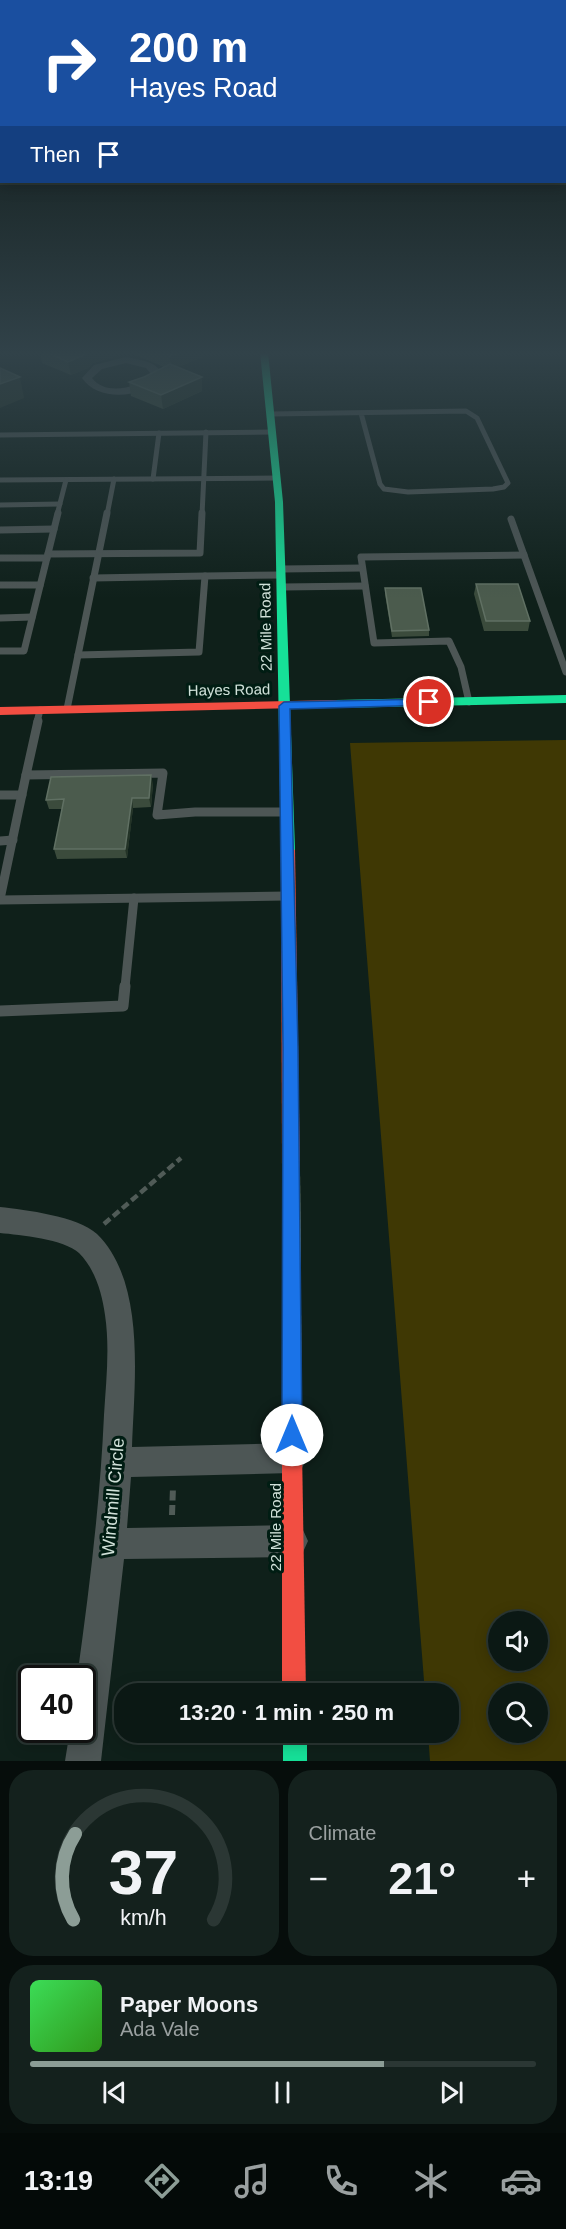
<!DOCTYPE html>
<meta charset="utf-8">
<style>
:root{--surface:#0b1814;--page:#14211d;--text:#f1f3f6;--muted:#9aa0a0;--line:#2b3734;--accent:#8c9d96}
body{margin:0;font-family:Helvetica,sans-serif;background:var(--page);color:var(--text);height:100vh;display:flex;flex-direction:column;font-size:22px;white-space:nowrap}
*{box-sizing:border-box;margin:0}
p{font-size:20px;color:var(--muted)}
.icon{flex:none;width:33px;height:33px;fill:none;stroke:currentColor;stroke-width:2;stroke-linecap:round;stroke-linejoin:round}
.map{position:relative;height:1761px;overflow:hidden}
.side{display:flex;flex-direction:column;gap:9px;padding:9px;background:#060d0b;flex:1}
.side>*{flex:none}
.guide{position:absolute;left:0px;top:0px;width:567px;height:183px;box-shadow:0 3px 15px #0003,0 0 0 2px var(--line);background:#1a4fa0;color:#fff;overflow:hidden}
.fabs{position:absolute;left:488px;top:1611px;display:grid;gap:12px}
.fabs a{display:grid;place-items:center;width:60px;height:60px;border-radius:50%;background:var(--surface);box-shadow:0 3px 15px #0003,0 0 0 2px var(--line);font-size:30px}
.speed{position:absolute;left:18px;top:1665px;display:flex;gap:12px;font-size:30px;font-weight:700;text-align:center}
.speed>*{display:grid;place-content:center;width:78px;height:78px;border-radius:50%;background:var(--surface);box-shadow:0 3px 15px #0003,0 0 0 2px var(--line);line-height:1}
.speed .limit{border:3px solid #111;border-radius:9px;background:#fff;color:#111}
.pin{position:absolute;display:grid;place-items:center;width:51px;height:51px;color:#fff;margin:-26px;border:3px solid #fff;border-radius:50%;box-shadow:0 2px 6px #0007}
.me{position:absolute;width:66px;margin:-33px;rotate:0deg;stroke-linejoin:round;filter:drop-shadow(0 0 4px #0008)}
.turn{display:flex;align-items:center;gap:21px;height:126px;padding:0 30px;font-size:27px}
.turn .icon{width:78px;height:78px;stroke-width:2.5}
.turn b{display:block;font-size:42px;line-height:51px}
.then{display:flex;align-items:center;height:57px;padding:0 30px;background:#0003;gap:12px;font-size:22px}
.big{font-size:45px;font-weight:700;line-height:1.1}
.side .widget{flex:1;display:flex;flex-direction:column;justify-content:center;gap:9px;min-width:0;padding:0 21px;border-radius:24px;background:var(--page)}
.side .dial{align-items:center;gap:0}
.dial svg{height:156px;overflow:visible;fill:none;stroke:var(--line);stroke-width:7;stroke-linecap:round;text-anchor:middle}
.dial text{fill:var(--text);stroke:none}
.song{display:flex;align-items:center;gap:18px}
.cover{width:72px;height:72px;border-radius:9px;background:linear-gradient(135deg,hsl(130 70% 55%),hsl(110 70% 35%))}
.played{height:6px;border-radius:3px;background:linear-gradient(90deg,var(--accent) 70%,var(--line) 70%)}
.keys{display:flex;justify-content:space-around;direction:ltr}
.heat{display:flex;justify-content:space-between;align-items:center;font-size:33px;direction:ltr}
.side .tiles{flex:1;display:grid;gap:9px;grid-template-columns:1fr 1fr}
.widget:last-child{grid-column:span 2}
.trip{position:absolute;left:114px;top:1683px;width:345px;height:60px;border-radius:24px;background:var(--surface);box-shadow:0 3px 15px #0003,0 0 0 2px var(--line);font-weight:700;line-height:60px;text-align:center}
.tab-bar{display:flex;height:96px;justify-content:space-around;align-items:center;background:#040a08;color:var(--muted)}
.tab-bar .icon{width:42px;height:42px}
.tab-bar .on{color:var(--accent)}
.tab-bar b{font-size:27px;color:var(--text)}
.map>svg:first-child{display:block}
</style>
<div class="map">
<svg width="566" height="1761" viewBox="0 0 566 1761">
<rect width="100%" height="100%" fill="#0f201a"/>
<path fill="#3f3804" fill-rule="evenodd" d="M 566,740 L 566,1761 L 430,1761 L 428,1733 L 448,1732 L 448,1694 L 425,1693 L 350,743 ZM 498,1622 L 537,1622 L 537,1660 L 498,1660 ZM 498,1694 L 537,1694 L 537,1732 L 498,1732 Z"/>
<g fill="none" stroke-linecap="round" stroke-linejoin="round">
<polyline stroke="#505b57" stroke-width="4.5" stroke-dasharray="8 4" stroke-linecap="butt" points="104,1224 181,1158"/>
<polyline stroke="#505b57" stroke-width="6" stroke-dasharray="10 4.5" stroke-linecap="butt" points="172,1515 173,1487"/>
<g stroke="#4d5655" stroke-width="5">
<polyline points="271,414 466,411 477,418 508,483 504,487 493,489 408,492 384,489 380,484 361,413"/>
<polyline points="0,435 272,432"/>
<polyline points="153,479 159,433"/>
<polyline points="0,480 277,478"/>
<polyline points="0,505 60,504"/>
<polyline points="57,515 66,480"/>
<polyline points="107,515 114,479"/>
<polyline points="202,515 206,432"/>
</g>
<g stroke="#4d5655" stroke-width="7">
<polyline points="511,519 566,672"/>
<polyline points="0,530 54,529"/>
<polyline points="48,554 200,553 202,513"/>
<polyline points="0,558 47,558"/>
<polyline points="282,569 362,568"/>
<polyline points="93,578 205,576"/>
<polyline points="0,585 40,585"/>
<polyline points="282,587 365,586"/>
<polyline points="0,618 32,617"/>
<polyline points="0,651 24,651 58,513"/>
<polyline points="78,655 199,652 205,576 281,575"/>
<polyline points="469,702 461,667 449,641 374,643 361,557 524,555"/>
<polyline points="67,709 107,513"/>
<polyline points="37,722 40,710"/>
</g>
<g stroke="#4d5655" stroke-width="9">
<polyline points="38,721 26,775 163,773 157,815 195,812 284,812"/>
<polyline points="0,795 22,795"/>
<polyline points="0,841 13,840"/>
<polyline points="0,899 26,775"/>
<polyline points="0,900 286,896"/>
<polyline points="125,987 134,898"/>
</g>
<polyline stroke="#4d5655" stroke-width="11" points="0,1011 123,1006 125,986"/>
<g fill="#4d5655" fill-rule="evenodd">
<path d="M 126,357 C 140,360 158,361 163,376 C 145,398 99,403 82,378 L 94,365 ZM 126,363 L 146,368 L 152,375 C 138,388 105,396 92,378 L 102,369 Z"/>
<path d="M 0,1207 C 26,1210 77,1216 97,1234 C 147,1283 134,1384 132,1447 L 292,1443 L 302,1448 L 307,1458 L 302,1468 L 292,1473 L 131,1477 L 127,1528 L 292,1525 L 303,1530 L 308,1541 L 303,1552 L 292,1557 L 124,1559 L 101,1761 L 65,1761 L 70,1730 L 82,1730 L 82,1678 L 77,1678 C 89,1591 100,1504 104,1415 C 106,1382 110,1348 105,1315 C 102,1293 95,1269 79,1253 C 64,1239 20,1235 0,1233 Z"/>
</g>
<g fill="#16e098" fill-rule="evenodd">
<polygon points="260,352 268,352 283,502 295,850 288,855 281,850 275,502"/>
<polygon points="566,695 566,703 336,708 330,704 336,700"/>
<rect x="283" y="1732" width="24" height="29"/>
</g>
<polygon fill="#ffcf43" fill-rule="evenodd" points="291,1164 297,1166 300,1172 302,1449 299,1456 292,1459 285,1456 282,1449 282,1172 285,1166"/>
<g fill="#f24e42" fill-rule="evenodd">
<polygon points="336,700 342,704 340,707 0,715 0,707"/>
<polygon points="288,845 295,850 300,1172 297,1178 291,1180 285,1178 282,1172 281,850"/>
<polygon points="292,1439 299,1442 302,1449 306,1694 282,1694 282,1449 285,1442"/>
</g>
</g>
<g fill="#3b4b3c">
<polygon points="40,352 113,352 114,357 93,363 88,368 71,375 42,363"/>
<polygon points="133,352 203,352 203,357 177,367 202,391 163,409 131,396 129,382 144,377 164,367 133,354"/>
<polygon points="476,584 530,621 528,631 484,631 474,594"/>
<polygon points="385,588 429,630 429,636 392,637 385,594"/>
<polygon points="153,784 151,807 133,808 127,858 57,859 54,849 62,809 49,809 46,800"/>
</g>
<g fill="#233327">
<polygon points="88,352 113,352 114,357 93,363 88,368 71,375 68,362"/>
<polygon points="180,352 203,352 203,357 171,370 170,356"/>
<polygon points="20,377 24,398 0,408 0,384"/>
<polygon points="202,377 202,391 163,409 161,395"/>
<polygon points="151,775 153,784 151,807 149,798"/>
<polygon points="132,798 133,808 127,858 125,849"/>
</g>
<g fill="#4b5b4d" stroke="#607063" stroke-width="1.5">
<polygon points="46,352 88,352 86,354 68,362"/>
<polygon points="160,352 180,352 170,356"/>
<polygon points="170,364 202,377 161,395 129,382 144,377"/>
<polygon points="0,368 20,377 0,384"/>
<polygon points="476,584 518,584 530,621 486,621"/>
<polygon points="385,588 421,588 429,630 392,631"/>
<polygon points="151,775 149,798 132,798 125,849 54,849 64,799 46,800 51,777"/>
</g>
<linearGradient id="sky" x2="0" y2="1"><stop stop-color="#08120e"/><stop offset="0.59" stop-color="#314249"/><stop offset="1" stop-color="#314249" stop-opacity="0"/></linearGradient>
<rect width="566" height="599" fill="url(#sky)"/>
<polygon fill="#1a73e8" stroke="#114b97" stroke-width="1.5" points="429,699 433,700 433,705 290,709 298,1048 302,1435 299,1442 292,1445 285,1442 282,1435 283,1048 279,706 284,702"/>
<g text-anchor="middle" stroke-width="6" stroke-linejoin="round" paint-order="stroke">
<g font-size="15" fill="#d0e1d9" stroke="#001d13">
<text transform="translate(266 627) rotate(-91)" y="5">22 Mile Road</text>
<text transform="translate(229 690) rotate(-1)" y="5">Hayes Road</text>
<text transform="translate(276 1527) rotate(-90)" y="5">22 Mile Road</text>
</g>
<g font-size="18" fill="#d0e1d9" stroke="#001d13">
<text transform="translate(113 1497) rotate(-85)" y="6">Windmill Circle</text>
</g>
</g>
</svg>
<div class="fabs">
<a><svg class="icon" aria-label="sound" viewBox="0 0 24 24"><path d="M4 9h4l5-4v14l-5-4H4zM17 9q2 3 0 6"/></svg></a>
<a><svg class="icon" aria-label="search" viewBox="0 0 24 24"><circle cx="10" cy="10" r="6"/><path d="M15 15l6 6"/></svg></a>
</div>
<div class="speed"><div class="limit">40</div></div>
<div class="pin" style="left:429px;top:702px;background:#d93025"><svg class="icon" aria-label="arrive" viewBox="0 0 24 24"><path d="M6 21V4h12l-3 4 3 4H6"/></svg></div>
<svg class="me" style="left:292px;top:1435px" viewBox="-20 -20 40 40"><circle r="19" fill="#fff"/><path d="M0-13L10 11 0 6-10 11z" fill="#1a73e8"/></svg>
<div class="trip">13:20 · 1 min · 250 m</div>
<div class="guide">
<div class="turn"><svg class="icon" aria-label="right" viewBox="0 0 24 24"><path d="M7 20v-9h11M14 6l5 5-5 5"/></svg><div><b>200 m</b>Hayes Road</div></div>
<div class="then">Then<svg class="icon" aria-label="arrive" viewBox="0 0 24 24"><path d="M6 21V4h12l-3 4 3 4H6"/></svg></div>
</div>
</div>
<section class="side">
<div class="tiles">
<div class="widget dial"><svg viewBox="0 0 100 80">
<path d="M14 69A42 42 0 1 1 86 69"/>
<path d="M14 69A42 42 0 0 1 15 25" stroke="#8c9d96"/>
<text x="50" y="56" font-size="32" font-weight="700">37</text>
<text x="50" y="72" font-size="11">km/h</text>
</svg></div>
<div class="widget"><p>Climate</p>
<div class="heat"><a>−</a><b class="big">21°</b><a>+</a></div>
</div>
<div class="widget">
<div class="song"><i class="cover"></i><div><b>Paper Moons</b><p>Ada Vale</p></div></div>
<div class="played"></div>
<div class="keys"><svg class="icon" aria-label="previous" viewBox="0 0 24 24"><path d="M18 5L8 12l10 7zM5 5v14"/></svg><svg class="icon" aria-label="pause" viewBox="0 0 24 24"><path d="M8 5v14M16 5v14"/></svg><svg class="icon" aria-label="next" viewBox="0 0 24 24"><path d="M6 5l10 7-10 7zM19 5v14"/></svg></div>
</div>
</div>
</section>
<nav class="tab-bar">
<b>13:19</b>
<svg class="icon on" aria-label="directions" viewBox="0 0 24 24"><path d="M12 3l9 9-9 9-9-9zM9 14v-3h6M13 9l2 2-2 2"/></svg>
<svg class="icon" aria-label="music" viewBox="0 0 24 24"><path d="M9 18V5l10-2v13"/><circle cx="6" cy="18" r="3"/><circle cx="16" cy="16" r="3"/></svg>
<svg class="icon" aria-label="phone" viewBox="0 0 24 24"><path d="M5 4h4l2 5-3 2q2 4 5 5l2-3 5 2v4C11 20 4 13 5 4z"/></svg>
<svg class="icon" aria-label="climate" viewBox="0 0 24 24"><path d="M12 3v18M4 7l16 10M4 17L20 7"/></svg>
<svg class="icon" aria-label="car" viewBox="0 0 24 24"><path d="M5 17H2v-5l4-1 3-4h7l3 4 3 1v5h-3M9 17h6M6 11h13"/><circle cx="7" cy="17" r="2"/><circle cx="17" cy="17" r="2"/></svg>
</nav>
